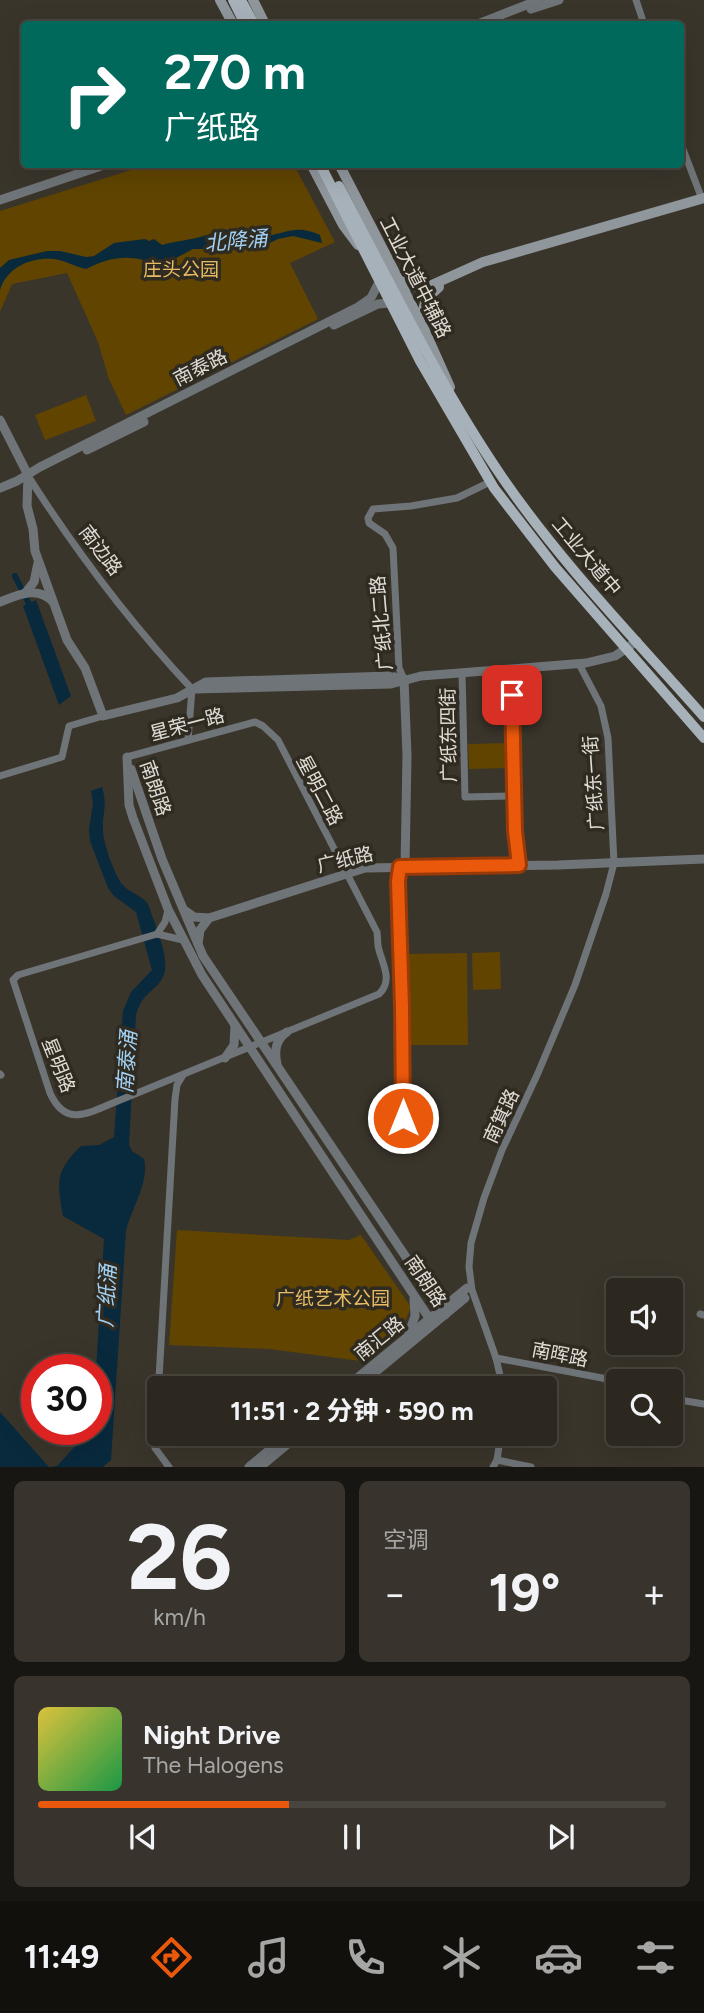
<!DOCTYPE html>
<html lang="zh">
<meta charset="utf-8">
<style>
:root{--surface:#2c2820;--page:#38342d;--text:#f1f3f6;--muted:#a6a6a5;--line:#48443e;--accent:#ea580c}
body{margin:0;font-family:Figtree,"Noto Sans SC",sans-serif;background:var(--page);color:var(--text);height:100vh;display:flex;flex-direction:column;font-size:26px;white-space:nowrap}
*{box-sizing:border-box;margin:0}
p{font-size:23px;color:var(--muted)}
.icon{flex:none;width:38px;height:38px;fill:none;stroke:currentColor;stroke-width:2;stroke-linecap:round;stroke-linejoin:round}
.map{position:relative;height:1467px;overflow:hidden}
.drawer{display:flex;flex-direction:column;gap:14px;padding:14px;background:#181612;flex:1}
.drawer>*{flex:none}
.guide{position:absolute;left:21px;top:21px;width:663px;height:147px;border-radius:7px;box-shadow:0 7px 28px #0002,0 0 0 2px var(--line);background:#00695c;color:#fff;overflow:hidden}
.tools{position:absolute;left:606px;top:1278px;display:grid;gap:14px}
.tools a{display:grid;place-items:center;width:77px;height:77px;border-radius:7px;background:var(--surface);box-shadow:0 7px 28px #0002,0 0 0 2px var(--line);font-size:35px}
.speed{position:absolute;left:21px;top:1354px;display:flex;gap:14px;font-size:35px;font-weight:700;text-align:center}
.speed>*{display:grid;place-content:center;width:91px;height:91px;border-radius:50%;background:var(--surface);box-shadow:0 7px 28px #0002,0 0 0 2px var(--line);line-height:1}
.speed .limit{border:10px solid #d22;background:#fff;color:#111}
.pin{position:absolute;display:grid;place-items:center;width:60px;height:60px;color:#fff;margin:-30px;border-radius:14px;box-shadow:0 4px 10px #0006}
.me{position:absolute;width:77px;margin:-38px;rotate:0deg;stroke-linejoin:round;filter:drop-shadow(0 0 5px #0008)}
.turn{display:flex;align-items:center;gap:24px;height:147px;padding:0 28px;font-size:32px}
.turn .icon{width:91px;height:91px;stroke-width:2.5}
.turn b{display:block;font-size:49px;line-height:60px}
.big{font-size:52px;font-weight:700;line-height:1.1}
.drawer .widget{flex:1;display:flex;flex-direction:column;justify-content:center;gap:10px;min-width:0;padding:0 24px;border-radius:10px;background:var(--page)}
.drawer .dial{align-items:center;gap:0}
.dial b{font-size:91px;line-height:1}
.song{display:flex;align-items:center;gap:21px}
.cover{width:84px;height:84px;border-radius:10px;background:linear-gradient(135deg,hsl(50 70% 55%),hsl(140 70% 35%))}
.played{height:7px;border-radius:4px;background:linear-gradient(90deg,var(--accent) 40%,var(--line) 40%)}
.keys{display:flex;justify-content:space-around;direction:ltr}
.heat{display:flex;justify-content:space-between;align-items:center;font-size:38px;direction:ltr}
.drawer .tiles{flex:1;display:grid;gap:14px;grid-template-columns:1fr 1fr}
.widget:last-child{grid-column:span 2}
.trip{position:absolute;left:147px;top:1376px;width:410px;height:70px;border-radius:7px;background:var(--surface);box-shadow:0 7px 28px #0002,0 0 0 2px var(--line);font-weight:700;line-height:70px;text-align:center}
.tabs{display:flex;height:112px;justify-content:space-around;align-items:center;background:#12100d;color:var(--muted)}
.tabs .icon{width:49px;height:49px}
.tabs .active{color:var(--accent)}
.tabs b{font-size:32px;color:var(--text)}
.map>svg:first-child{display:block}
</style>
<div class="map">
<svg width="704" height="1467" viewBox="0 0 704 1467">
<rect width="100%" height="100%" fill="#3a352b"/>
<g fill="#604400">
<polygon points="147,165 294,165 335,242 290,263 318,319 126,415 109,379 98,342 67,273 12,284 0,312 0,211"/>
<polygon points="86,395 96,421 45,440 35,415"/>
<polygon points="508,743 509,768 469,769 468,744"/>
<polygon points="500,952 501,989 473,990 472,953"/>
<polygon points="467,953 468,1045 408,1045 408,954"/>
<polygon points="177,1230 349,1240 361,1235 411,1307 404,1324 360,1361 270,1349 169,1345"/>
</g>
<g fill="#09293d">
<path d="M 222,229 C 233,231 250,239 260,237 C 284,235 294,223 320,235 L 322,243 L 293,236 L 278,239 L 264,246 L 234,243 L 208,249 L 193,249 L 161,266 C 134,254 113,255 86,269 C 75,267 65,260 54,259 C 31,257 7,267 0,290 L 0,268 L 9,260 L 47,251 L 60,251 L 86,257 L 94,256 L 114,243 L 145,239 L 149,241 L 154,239 L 162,245 C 180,240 202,239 222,229 Z"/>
<polygon points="36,600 71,696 59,705 23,606"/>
<path d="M 102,787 C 108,806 102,813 103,831 C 103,842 115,876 122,884 C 129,893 141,894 148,904 C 154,923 173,962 162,979 C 152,994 142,993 136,1015 L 129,1145 L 132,1151 L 144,1159 C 150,1181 131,1209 126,1231 L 111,1460 L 103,1467 L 50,1467 L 57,1466 L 90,1430 L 96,1430 L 96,1370 L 104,1239 L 63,1216 C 57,1183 55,1171 81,1146 L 99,1145 L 114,1137 L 123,1011 L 131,992 L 152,970 L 136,912 L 114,896 L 108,888 L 90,841 L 89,829 L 93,803 L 91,791 Z"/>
<polygon points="0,1412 49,1467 0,1467"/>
</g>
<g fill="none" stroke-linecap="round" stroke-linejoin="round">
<polyline stroke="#09293d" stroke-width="6" points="15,576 32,610"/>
<g stroke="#6f7478" stroke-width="7">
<polyline points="636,0 644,24"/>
<polyline points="681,144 702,199"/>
<path d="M 28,476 C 76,551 131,624 192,689 L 188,740"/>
<polyline points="512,670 515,831 519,865"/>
<polyline points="462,673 465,797 515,796"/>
<polyline points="404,679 399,668 393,548 385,534 369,523 368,518 373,509 411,506 457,498 490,482"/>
<path d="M 127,757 L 255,722 L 263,726 L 278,740 L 377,932 C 378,938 377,944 379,950 C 383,965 393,981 379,994 L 108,1105 C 83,1116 64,1124 50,1093 L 13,980 L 18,975 L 157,934 L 183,940"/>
<polyline points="0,776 62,757 69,726 103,716"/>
<polyline points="399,867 398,881 402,1007 403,1145"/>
<polyline points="157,934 165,922 168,910"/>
<polyline points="0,1074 1,1075"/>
<polyline points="700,1314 704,1315"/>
<polyline points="496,1358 618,1381"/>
<polyline points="503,1388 496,1358 472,1290 469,1267 471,1243 484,1198 502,1150 538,1073 575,985 606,894 614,863 608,738 601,706 579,664"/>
<polyline points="670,1392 674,1399 704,1404"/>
<polyline points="497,1460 531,1467"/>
<polyline points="169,1467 155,1448 175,1099 177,1085 183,1075"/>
<polyline points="493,1467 497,1460 501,1433"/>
</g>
<g stroke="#6f7478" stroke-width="9">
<polyline points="531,9 559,0"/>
<polyline points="478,24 539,0"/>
<polyline points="0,200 107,164"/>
<polyline points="334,325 378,304 390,303"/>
<polyline points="0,420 28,475"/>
<polyline points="87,450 144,422"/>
<polyline points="28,475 27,506 33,529 35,551 67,640 85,668 103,716 177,698 206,682 390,676 404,679"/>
<polyline points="0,488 17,481 40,467 358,307 371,298 379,282"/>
<polyline points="26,592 34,582 38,563"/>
<path d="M 0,602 C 18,595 38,585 53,602"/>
<polyline points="404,679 407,755 405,867"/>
<polyline points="194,689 391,684 421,676 586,663 615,656 637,641"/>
<polyline points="127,757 129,805 133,818 168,909 202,975 433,1324"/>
<polyline points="131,769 162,859 203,956 445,1315"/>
<polyline points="184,910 194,917 209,918 365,868 558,865 704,859"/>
<polyline points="198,944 200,930 209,918"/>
<polyline points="225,1058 234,1045 235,1025"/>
<path d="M 277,1064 C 274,1051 276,1039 287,1032"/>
<polyline points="409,1333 415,1316 414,1299"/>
<polyline points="345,1388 467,1288"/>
<polyline points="356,1388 465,1298"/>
<polyline points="249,1467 290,1433"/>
<polyline points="260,1467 301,1433"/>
</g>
<g stroke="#8f969c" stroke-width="10">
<polyline points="220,0 233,24"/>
<polyline points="253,0 265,24"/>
<polyline points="311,164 343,225 358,245"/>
<polyline points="339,164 425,331 450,387"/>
<polyline points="397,278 408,285 425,288 483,262 704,198"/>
<polyline points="420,321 426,299 439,287"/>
</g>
<g stroke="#a7b1b9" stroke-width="10">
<polyline points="233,0 245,24"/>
<polyline points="241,0 254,24"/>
<polyline points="320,164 420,361 494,488 555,567 704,738"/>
<path d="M 339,186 C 391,284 439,385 502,477 C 561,563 635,639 704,717"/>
</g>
</g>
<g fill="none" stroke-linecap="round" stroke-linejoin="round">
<g stroke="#983908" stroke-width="18">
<polyline id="route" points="403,1118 402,1007 398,881 400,867 519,865 515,831 512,695"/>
</g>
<use href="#route" stroke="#ea580c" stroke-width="12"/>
</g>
<g text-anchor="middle" stroke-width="7" stroke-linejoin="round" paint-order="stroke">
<g font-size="19" fill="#e7bb64" stroke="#302b21">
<text x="181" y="276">庄头公园</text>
<text x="333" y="1305">广纸艺术公园</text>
</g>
<g font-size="19" fill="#e0dcd6" stroke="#302b21">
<text transform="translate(416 277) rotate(63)" y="7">工业大道中辅路</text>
<text transform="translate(200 367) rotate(-27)" y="7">南泰路</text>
<text transform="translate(101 550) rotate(53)" y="7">南边路</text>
<text transform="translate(587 556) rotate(50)" y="7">工业大道中</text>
<text transform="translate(381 623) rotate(-95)" y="7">广纸北二路</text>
<text transform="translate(187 724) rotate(-15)" y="7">星荣一路</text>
<text transform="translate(448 735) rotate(-91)" y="7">广纸东四街</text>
<text transform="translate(593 783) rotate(-94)" y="7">广纸东一街</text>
<text transform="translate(156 788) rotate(71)" y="7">南朗路</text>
<text transform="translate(320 790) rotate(62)" y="7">星明二路</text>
<text transform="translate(345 859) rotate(-13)" y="7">广纸路</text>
<text transform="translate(59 1065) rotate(68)" y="7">星明路</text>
<text transform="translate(501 1116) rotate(-65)" y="7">南箕路</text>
<text transform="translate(426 1281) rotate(56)" y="7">南朗路</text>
<text transform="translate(379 1338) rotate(-39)" y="7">南汇路</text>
<text transform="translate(560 1354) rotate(11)" y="7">南晖路</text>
</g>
<g font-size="21" font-style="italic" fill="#a1d0f3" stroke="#302b21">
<text transform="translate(236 241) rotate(-5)" y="7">北降涌</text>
<text transform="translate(127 1062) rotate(-86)" y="7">南泰涌</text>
<text transform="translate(107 1296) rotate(-87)" y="7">广纸涌</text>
</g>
</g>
</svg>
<div class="tools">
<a><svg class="icon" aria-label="sound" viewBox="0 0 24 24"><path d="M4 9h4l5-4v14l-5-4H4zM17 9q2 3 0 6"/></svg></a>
<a><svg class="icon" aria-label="search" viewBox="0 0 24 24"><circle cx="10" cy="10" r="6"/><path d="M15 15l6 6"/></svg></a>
</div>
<div class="speed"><div class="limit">30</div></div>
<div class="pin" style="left:512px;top:695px;background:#d93025"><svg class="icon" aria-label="arrive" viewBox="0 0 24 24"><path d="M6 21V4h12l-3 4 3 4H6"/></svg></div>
<svg class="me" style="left:403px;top:1118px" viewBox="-20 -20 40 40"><circle r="17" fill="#ea580c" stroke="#fff" stroke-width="3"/><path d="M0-11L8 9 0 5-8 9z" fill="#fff"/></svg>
<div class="trip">11:51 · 2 分钟 · 590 m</div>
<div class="guide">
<div class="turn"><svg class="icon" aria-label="right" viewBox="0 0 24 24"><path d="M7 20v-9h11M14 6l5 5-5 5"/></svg><div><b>270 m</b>广纸路</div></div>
</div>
</div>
<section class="drawer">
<div class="tiles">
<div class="widget dial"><b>26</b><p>km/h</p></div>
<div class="widget"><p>空调</p>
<div class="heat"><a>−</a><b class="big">19°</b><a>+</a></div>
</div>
<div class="widget">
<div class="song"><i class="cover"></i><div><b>Night Drive</b><p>The Halogens</p></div></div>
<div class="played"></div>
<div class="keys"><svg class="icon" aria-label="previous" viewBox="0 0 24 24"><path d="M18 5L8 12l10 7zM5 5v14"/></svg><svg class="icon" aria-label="pause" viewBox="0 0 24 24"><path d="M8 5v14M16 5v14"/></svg><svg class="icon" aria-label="next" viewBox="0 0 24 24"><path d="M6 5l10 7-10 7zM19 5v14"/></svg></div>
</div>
</div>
</section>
<nav class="tabs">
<b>11:49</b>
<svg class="icon active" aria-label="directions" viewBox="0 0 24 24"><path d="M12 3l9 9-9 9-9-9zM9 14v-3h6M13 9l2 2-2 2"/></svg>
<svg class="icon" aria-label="music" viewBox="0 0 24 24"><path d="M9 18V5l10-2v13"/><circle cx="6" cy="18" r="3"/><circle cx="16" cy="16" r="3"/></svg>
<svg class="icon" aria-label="phone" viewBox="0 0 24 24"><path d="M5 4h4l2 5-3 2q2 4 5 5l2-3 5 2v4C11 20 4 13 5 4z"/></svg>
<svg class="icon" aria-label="climate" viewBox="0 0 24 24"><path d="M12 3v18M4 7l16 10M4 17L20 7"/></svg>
<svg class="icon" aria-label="car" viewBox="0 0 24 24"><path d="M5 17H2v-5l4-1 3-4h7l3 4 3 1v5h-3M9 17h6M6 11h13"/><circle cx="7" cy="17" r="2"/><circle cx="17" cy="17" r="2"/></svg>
<svg class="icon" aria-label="filters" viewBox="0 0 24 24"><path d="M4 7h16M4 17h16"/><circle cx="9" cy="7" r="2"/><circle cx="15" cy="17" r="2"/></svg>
</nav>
